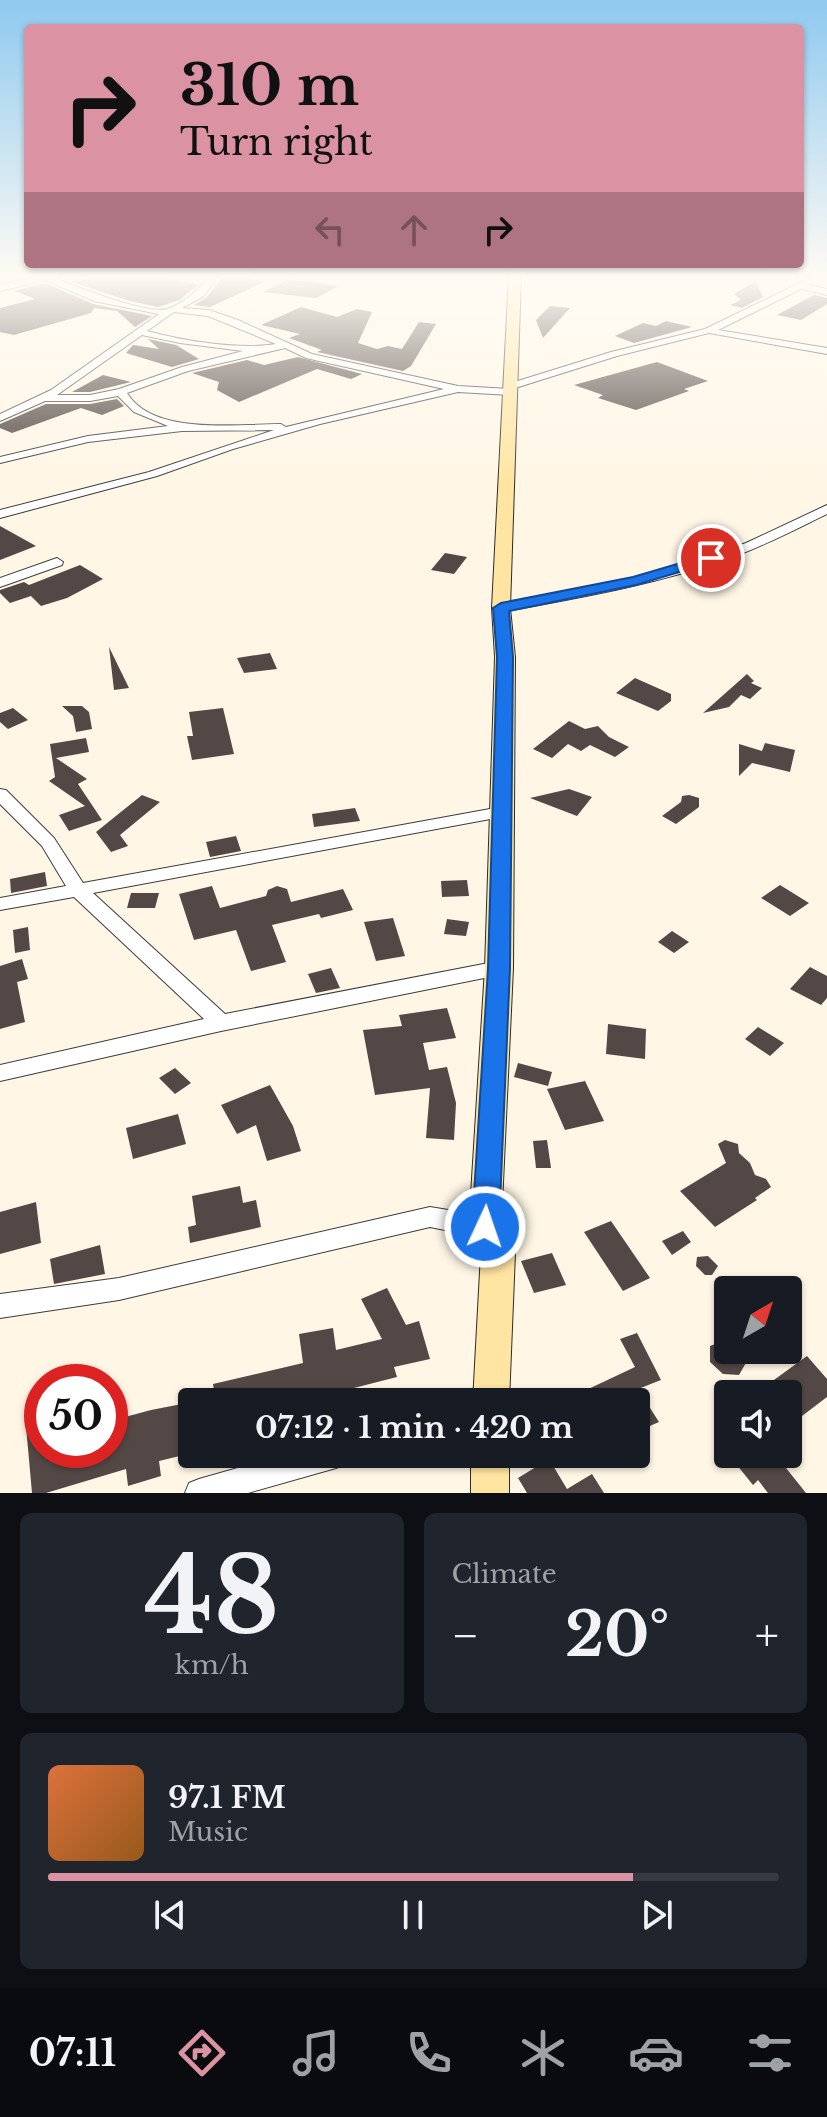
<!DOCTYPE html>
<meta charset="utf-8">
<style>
:root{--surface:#171b24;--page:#20242c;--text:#f1f3f6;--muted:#9ea1a6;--line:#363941;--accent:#db92a3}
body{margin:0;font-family:"Libre Baskerville",serif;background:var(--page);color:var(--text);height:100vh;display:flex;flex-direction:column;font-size:30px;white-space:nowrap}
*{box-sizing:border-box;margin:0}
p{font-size:26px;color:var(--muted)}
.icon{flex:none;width:44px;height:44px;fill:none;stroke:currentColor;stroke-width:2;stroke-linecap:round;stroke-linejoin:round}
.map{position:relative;height:1493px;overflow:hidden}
.drawer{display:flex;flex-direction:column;gap:20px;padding:20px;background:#0d0f14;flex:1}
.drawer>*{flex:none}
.banner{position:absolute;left:24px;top:24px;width:780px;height:244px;border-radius:8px;box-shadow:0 2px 6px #0004;background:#db92a3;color:#111;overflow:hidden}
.needle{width:52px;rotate:39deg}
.tools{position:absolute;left:714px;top:1276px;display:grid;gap:16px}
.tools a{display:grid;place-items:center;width:88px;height:88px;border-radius:8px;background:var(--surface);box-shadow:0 2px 6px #0004;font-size:40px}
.speed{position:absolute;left:24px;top:1364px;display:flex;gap:16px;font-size:40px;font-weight:700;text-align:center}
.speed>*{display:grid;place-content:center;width:104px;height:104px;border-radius:50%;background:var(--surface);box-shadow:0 2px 6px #0004;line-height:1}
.speed .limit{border:12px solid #d22;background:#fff;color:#111}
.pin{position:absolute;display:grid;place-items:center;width:68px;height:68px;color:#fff;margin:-34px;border:4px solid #fff;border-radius:50%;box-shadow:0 2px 8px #0007}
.me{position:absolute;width:88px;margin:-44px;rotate:3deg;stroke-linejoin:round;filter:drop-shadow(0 0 6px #0008)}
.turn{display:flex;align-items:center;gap:28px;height:168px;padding:0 24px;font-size:36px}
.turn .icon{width:104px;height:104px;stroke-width:2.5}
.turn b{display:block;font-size:56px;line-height:68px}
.lanes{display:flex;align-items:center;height:76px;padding:0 24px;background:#0003;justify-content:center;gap:40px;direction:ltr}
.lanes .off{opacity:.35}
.big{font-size:60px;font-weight:700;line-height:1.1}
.drawer .widget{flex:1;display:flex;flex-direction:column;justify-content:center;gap:12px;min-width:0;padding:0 28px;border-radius:12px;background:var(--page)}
.drawer .dial{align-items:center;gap:0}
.dial b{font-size:104px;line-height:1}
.song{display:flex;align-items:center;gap:24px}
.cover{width:96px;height:96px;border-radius:12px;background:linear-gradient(135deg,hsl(20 70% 55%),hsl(30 70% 35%))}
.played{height:8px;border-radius:4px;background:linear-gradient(90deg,var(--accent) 80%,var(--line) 80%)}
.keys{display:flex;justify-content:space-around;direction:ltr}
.heat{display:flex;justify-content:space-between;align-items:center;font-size:44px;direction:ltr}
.drawer .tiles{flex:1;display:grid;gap:20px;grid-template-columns:1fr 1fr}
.widget:last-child{grid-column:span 2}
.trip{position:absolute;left:178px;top:1388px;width:472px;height:80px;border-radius:8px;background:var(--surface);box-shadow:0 2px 6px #0004;font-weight:700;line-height:80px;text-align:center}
.menu{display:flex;height:128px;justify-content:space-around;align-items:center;background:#090b0e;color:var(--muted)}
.menu .icon{width:56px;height:56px}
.menu .current{color:var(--accent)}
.menu b{font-size:36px;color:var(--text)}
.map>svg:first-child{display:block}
</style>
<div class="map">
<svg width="827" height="1493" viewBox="0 0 827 1493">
<rect width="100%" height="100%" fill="#fff6e6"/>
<g fill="#534845">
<polygon points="100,275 155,275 198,285 179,300 158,307 130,301 72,282"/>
<polygon points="224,276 266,281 210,307 194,305 206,298"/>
<polygon points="288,279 339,286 316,298 263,292"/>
<polygon points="756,281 763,297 742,308 730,305 741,300 734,294"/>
<polygon points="41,284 50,285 93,304 152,316 135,327 117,311 94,308 91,313 14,335 0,332 0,308 35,299 15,291"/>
<polygon points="814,295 827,298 827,304 801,320 777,315"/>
<polygon points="550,306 570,308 543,338 536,320"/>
<polygon points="301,307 337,317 357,309 372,312 358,343 377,349 388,346 402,349 419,322 436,324 411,366 403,371 317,352 322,350 289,338 300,334 261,325"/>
<polygon points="666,321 692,327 634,343 615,336 643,323 656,326"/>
<polygon points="148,339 176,345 199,359 172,367 126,353 133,345 159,349"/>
<polygon points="298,357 362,374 351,379 317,369 239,402 217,390 219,382 192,373 247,360 264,365"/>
<polygon points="657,362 708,381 684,389 689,391 636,410 598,398 603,395 574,385"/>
<polygon points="103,375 131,382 90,392 72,392"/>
<polygon points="117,399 124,406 102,415 81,408 12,433 0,428 0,424 46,404 90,404"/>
<polygon points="0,526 36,546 0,560"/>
<polygon points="445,553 467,557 454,574 431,570"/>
<polygon points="80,565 103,579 67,598 41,606 31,596 10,603 0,593 0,590 24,582 29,585"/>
<polygon points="109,647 129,688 114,690"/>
<polygon points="270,653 277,669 244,673 237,658"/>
<polygon points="747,674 754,681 751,683 762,688 750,699 741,695 729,707 703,713"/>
<polygon points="635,678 671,694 671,701 658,711 616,693"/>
<polygon points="62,706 82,706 89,712 92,729 76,732 73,716"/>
<polygon points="13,708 28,720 8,729 0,722 0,713"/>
<polygon points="223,708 234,754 192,760 187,736 193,736 189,712"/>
<polygon points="569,721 585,729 598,726 609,737 629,747 615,757 590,745 581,751 568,744 552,758 533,749"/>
<polygon points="86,738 89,752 56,758 87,779 78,784 102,820 69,831 59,815 85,806 49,781 55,777 50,744"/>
<polygon points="765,743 795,750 790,772 752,763 739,776 739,744 762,751"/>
<polygon points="569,789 592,797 577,816 530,798"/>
<polygon points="142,795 160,802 120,835 128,846 111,852 96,832"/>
<polygon points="689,795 699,798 699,807 676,824 662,816 681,802 682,796"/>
<polygon points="355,808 360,821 314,827 312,814"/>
<polygon points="236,836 241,851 210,857 206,842"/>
<polygon points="45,872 47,886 11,893 10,879"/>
<polygon points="467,880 469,896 442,897 441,881"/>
<polygon points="780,885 809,903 790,916 761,898"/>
<polygon points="212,886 220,908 266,896 268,890 277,886 287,889 291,902 343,889 353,910 321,918 319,914 272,925 286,962 251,971 236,930 194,940 179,894"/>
<polygon points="131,893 159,893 155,908 127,908"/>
<polygon points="393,918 405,956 376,961 364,922"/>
<polygon points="447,919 469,922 466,936 444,934"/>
<polygon points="28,927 30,950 15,953 13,930"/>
<polygon points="672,931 689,942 674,953 658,942"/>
<polygon points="22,959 28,979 17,982 25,1022 0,1029 0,966"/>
<polygon points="810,967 827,976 827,998 821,1005 790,989"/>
<polygon points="331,968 340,988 316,993 308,974"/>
<polygon points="447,1008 456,1038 423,1043 429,1070 447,1067 456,1103 454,1140 426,1138 430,1088 375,1095 363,1030 402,1026 399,1015"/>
<polygon points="608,1024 646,1029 645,1059 606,1054"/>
<polygon points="758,1027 784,1043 770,1056 745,1039"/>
<polygon points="518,1063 552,1072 548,1086 514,1077"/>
<polygon points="175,1068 191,1083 175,1094 159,1078"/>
<polygon points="585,1081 604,1121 565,1130 547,1089"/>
<polygon points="270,1085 293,1126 301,1151 267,1161 256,1125 237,1134 221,1105"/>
<polygon points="178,1114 186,1144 133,1159 126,1128"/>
<polygon points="547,1140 551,1168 536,1168 533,1141"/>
<polygon points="725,1140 738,1144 739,1153 750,1163 755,1175 766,1179 771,1187 755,1198 757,1200 715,1227 680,1191 726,1163 718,1144"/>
<polygon points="240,1186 243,1203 256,1200 261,1227 190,1243 188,1227 196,1225 192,1196"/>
<polygon points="36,1202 41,1243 0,1254 0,1212"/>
<polygon points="611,1221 650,1278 623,1291 584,1232"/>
<polygon points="683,1231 691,1242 672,1255 662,1241"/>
<polygon points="100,1245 105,1274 54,1284 50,1259"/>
<polygon points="552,1253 566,1285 534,1293 521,1261"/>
<polygon points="708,1256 718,1266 712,1275 705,1275 696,1266 697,1257"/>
<polygon points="387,1288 406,1325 419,1321 430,1359 394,1367 397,1377 299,1402 216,1402 213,1384 303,1363 299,1334 333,1328 336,1350 382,1339 361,1299"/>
<polygon points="637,1333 661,1380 638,1389 659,1422 636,1432 636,1402 588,1402 582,1392 635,1367 620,1339"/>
<polygon points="728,1339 728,1350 745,1350 747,1361 739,1375 723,1374 710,1362 710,1346"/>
<polygon points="807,1356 827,1379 827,1397 798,1419 788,1408 788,1394 776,1394 767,1385"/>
<polygon points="192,1402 192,1453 159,1461 161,1476 128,1486 126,1469 46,1493 32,1493 26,1426 42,1421 42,1450 110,1450 110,1421 151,1410"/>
<polygon points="728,1454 794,1454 782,1463 806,1493 768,1493 758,1480 753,1485"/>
<polygon points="549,1459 567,1489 592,1474 604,1493 527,1493 518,1478"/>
</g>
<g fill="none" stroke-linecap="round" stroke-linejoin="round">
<g stroke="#3c3c3c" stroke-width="2">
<g id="street">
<path d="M 47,275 L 61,275 L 55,278 C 76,287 148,315 167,309 C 186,302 199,290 210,275 L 218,275 L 204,296 L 182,308 L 209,310 L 238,320 L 312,354 L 458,386 L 512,389 L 507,386 L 508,384 L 611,352 L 705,329 L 816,275 L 826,275 L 808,285 L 827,289 L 827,295 L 801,289 L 718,330 L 827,348 L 827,354 L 709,333 L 617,356 L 512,389 L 517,392 L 512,395 L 458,392 L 320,424 L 233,449 L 157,476 L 0,518 L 0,510 L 149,472 L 274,430 L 182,431 L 88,442 L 0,463 L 0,457 L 88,436 L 168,426 L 134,412 L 118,396 L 90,401 L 45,401 L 0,421 L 0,414 L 51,390 L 159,314 L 94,301 L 46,280 L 0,291 L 0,285 ZM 174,312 L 208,316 L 276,344 C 239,350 184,341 147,331 ZM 142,335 L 180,343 L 243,351 L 182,367 L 119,389 L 90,395 L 57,395 ZM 285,348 L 306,358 L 444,389 L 286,427 L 281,424 C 238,424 153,436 127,393 L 188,371 Z"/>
<path d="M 827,505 L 827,514 C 794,530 762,547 727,559 C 654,585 577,598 501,612 L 494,608 L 501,604 L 627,579 L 685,564 L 746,543 Z"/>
<polygon points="57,558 63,562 62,565 0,587 0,578"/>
<polygon points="0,789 6,790 54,838 83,883 501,807 507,808 510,812 507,816 501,817 93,893 225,1014 499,961 506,963 509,968 506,973 499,975 221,1031 0,1081 0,1065 204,1019 74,897 0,910 0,898 66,886 42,846 0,804"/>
<polygon points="430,1207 485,1216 493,1220 497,1227 493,1234 485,1238 430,1227 119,1300 0,1318 0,1294 119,1278"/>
<polygon points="287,1454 350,1454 346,1464 336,1468 248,1493 185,1493 189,1483 199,1479"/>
</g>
</g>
<g stroke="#2b2b2b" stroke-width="2">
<g id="secondary">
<polygon points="509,275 521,275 510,608 515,657 513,968 501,1226 515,1253 509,1402 473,1402 481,1253 469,1227 485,968 495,657 492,608"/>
<rect x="471" y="1454" width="38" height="39"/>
</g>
</g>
<use href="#street" fill="#fff" fill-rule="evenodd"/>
<use href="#secondary" fill="#ffe5a1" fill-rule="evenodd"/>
</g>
<linearGradient id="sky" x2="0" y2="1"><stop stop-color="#8ec9ef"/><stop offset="0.57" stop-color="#fffbf4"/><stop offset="1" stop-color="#fffbf4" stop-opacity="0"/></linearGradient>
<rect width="827" height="484" fill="url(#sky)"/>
<polygon fill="#1a73e8" stroke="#114b97" stroke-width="2" points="711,554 718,558 716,561 636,585 509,611 513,657 510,968 499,1227 495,1235 485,1239 476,1235 472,1227 488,968 497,657 493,608 501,603 633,577"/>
</svg>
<div class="tools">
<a><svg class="needle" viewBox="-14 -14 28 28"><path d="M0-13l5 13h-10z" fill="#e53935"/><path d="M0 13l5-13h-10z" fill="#9ea1a6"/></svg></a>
<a><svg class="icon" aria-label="sound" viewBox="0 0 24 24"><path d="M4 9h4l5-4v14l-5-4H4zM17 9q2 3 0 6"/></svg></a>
</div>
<div class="speed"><div class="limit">50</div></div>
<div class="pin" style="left:711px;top:558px;background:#d93025"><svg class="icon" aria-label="arrive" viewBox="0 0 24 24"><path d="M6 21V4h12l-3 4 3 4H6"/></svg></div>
<svg class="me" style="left:485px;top:1227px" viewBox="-20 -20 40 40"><circle r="17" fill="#1a73e8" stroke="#fff" stroke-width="3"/><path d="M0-11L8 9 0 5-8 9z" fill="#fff"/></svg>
<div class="trip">07:12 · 1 min · 420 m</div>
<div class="banner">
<div class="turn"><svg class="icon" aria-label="right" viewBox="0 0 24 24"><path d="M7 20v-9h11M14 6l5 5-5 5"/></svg><div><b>310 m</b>Turn right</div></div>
<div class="lanes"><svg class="icon off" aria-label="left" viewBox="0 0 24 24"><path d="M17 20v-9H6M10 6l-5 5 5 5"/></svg><svg class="icon off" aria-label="ahead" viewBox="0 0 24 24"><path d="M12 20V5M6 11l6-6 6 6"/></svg><svg class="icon" aria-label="right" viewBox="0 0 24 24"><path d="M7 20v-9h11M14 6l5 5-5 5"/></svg></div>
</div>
</div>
<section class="drawer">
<div class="tiles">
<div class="widget dial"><b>48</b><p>km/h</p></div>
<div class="widget"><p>Climate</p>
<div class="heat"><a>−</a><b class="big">20°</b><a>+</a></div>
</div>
<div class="widget">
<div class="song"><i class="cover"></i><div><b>97.1 FM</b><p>Music</p></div></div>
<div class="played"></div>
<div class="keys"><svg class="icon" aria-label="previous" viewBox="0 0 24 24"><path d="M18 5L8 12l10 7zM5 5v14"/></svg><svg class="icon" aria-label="pause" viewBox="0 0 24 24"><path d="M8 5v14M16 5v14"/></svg><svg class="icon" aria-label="next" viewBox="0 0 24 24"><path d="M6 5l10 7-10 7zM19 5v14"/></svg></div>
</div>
</div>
</section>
<nav class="menu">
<b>07:11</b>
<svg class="icon current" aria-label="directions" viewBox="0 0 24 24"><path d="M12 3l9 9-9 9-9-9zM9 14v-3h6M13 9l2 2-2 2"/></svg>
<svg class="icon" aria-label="music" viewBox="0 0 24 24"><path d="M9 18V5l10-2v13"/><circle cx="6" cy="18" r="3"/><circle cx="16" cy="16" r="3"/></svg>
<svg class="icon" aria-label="phone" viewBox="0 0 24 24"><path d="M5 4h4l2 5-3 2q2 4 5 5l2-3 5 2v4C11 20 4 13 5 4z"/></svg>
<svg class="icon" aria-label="climate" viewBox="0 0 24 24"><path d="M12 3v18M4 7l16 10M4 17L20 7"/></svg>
<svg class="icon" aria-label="car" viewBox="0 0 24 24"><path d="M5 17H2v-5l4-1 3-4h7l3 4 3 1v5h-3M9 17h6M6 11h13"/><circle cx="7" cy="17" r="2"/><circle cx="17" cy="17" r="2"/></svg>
<svg class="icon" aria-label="filters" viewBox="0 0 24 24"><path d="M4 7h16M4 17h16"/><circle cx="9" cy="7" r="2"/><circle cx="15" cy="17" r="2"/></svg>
</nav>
